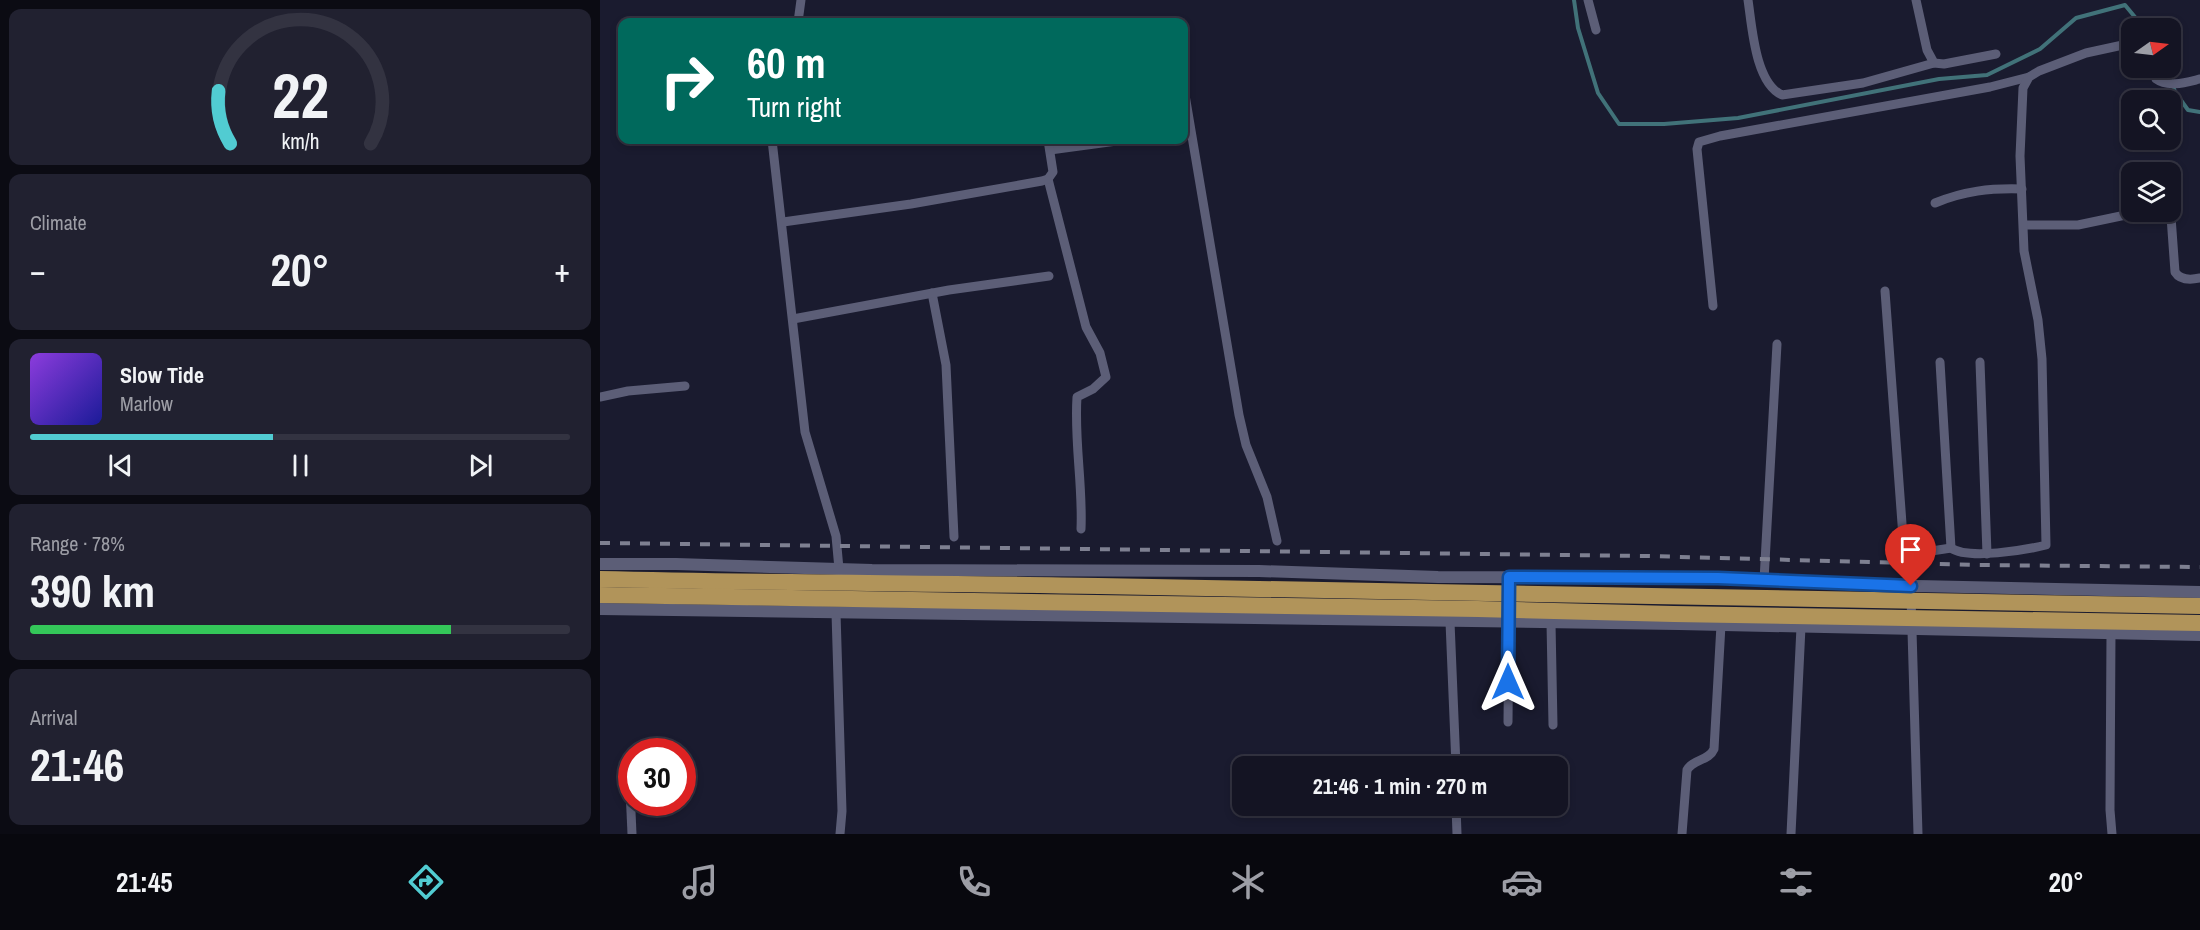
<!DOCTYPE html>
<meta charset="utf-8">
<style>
:root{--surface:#141423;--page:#212130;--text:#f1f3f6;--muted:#9d9ea6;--line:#333341;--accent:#51ccd2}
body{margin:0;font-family:"Archivo Narrow",sans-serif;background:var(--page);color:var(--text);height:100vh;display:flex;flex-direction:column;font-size:22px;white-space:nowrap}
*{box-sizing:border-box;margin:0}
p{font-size:20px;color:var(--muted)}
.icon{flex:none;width:33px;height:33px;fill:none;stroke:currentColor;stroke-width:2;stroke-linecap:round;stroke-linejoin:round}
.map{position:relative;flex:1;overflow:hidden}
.sheet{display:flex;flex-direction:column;gap:9px;padding:9px;background:#0b0b13;width:600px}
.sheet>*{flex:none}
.guide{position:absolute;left:18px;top:18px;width:570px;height:126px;border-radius:12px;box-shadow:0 3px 9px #0003,0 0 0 2px var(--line);background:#00695c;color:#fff;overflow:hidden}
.needle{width:39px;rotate:76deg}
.buttons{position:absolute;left:1521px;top:18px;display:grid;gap:12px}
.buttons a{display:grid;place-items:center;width:60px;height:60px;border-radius:12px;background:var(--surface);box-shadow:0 3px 9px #0003,0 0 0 2px var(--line);font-size:30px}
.speed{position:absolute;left:18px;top:738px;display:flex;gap:12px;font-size:30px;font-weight:700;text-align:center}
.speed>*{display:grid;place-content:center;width:78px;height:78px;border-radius:50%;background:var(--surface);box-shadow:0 3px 9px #0003,0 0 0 2px var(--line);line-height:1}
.speed .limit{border:9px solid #d22;background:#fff;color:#111}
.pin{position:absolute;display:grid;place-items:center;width:51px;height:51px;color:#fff;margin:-62px -26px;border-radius:50% 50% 50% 0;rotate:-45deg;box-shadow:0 0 6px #0007}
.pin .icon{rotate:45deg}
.me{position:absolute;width:66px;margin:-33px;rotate:0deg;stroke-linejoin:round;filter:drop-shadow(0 0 4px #0008)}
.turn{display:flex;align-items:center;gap:21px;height:126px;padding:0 30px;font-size:27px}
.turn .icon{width:78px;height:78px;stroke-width:2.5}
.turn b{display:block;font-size:42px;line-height:51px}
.big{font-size:45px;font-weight:800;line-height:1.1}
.sheet .widget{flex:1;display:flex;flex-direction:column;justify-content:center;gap:9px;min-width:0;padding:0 21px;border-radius:12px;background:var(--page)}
.sheet .dial{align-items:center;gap:0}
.dial svg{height:156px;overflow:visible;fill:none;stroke:var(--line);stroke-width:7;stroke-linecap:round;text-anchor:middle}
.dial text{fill:var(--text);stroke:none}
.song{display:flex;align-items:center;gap:18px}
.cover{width:72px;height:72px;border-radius:9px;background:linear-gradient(135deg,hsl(270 70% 55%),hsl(240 70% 35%))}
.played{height:6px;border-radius:3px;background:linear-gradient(90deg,var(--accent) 45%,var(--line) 45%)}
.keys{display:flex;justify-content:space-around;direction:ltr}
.heat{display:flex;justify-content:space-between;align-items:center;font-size:33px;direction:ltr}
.charge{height:9px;border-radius:4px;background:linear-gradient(90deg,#34c759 78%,var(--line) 0)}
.trip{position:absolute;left:632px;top:756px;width:336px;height:60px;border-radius:12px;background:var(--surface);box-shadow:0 3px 9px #0003,0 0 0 2px var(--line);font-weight:800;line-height:60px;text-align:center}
.tabs{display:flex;height:96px;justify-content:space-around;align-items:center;background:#08080e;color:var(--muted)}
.tabs .icon{width:42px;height:42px}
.tabs .on{color:var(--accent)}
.tabs b{font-size:27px;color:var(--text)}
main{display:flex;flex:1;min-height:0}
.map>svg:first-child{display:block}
</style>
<main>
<section class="sheet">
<div class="widget dial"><svg viewBox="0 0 100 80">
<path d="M14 69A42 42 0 1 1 86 69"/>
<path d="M14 69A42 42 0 0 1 8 42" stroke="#51ccd2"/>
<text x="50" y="56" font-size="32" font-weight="700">22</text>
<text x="50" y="72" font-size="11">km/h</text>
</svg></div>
<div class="widget"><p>Climate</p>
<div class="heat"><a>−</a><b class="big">20°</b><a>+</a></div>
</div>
<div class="widget">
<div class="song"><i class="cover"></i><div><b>Slow Tide</b><p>Marlow</p></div></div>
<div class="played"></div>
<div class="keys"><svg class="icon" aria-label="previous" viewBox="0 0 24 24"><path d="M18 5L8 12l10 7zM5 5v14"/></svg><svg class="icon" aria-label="pause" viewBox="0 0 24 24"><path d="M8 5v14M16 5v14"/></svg><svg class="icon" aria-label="next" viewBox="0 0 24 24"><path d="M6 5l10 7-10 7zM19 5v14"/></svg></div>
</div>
<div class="widget"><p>Range · 78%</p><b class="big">390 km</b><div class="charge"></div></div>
<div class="widget"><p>Arrival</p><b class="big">21:46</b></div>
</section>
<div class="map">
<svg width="1600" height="834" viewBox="0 0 1600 834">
<rect width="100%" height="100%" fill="#1a1b2f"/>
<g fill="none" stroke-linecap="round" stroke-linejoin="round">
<g stroke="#417279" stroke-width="4">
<polyline points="974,0 978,28 998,93 1019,124 1064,124 1138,118 1339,79 1387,75 1440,49 1476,18 1525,5 1544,28"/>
<polyline points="1567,68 1575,92 1588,110 1600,112"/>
</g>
<g stroke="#5c5e77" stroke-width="9">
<polyline points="988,0 996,30"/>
<path d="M 1148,0 C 1152,26 1155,83 1182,95 L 1263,83 L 1334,63"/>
<polyline points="1316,0 1327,50 1334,63 1344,64 1396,54"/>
<polyline points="198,22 201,0"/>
<path d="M 1552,68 L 1556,79 C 1568,88 1587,82 1600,79"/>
<polyline points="584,89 639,415 646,445 667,497 677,541"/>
<polyline points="172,140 205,432 236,536 239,569"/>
<polyline points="450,150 524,140"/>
<path d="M 448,179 L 486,327 L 500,353 L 506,377 L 493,389 L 477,397 C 474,441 483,485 481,529"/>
<path d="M 1335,203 C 1364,191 1390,188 1422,189"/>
<path d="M 1570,203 L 1575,272 C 1580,280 1591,280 1600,278"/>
<polyline points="183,222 311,204 442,181 448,179 453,172 448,140"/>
<polyline points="1424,225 1478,225 1540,212"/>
<polyline points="1285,291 1304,551 1312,554 1351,548"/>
<polyline points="332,293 346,365 354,537"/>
<polyline points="1113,306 1098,159 1097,149 1099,142 1120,136 1390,87 1429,77"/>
<polyline points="193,319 349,290 449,276"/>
<path d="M 1340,362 L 1351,548 C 1368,560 1426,550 1446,545 L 1442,359 L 1438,320 L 1424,251 L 1420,156 L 1423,88 L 1429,77 L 1439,71 L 1486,53 L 1532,43"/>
<polyline points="1380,362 1387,554"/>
<polyline points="0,397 28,391 85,386"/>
<polyline points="1164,580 1177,344"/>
<polyline points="1311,597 1318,834"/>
<polyline points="236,613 242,811 240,834"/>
<polyline points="850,622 856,766"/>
<polyline points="951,623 953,725"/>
<polyline points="1511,633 1510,810 1512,834"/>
<polyline points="908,722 909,616"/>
<polyline points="29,767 32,834"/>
<polyline points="856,806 857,834"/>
<path d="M 1082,834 L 1087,770 C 1093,759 1109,761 1114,749 L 1121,625"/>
<polyline points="1191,834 1201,627"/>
</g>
<g stroke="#5c5e77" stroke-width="12">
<polyline points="0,564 76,564 272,570 659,571 838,577 1118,578 1270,585 1600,592"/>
<polyline points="0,609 1079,624 1600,635"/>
</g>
<g stroke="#b1945a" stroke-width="16">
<path d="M 0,579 C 166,583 332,583 499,586 C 866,593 1233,600 1600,606"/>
<polyline points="0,595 878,609 1074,614 1600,623"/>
</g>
<polyline stroke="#7e8091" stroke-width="4" stroke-dasharray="10 10" stroke-linecap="butt" points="0,543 1047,556 1378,565 1600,567"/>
</g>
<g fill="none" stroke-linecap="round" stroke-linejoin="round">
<g stroke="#114b97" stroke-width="15">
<polyline id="route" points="908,682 909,577 1118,578 1311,586"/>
</g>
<use href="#route" stroke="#1a73e8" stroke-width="10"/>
</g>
</svg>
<div class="buttons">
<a><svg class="needle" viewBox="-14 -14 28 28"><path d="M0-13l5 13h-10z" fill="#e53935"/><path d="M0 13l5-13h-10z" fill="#9d9ea6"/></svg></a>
<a><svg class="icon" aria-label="search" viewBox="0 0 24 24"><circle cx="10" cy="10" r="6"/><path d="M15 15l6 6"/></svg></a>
<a><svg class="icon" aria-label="layers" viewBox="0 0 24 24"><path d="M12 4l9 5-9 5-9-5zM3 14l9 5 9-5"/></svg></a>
</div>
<div class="speed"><div class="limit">30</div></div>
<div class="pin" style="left:1311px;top:586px;background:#d93025"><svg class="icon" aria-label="arrive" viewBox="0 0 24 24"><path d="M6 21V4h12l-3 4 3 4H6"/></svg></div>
<svg class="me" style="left:908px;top:682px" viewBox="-20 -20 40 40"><path d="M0-17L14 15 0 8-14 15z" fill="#1a73e8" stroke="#fff" stroke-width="4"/></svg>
<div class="trip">21:46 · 1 min · 270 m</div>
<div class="guide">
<div class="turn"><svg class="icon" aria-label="right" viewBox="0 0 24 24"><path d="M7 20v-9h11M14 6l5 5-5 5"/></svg><div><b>60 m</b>Turn right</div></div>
</div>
</div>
</main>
<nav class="tabs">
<b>21:45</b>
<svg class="icon on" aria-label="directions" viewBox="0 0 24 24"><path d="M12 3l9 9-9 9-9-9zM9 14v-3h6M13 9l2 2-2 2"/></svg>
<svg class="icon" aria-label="music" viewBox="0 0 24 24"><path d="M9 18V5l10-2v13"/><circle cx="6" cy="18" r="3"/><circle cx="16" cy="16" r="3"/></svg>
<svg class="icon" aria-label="phone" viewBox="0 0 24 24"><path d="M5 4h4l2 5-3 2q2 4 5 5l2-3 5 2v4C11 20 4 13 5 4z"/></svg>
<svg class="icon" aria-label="climate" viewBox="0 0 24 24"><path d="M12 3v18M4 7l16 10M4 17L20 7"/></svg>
<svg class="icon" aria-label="car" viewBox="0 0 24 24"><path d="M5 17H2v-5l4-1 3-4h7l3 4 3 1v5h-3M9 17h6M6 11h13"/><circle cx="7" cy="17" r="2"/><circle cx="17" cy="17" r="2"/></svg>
<svg class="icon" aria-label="filters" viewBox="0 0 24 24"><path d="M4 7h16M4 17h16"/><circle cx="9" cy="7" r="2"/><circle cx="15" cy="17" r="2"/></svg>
<b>20°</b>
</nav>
